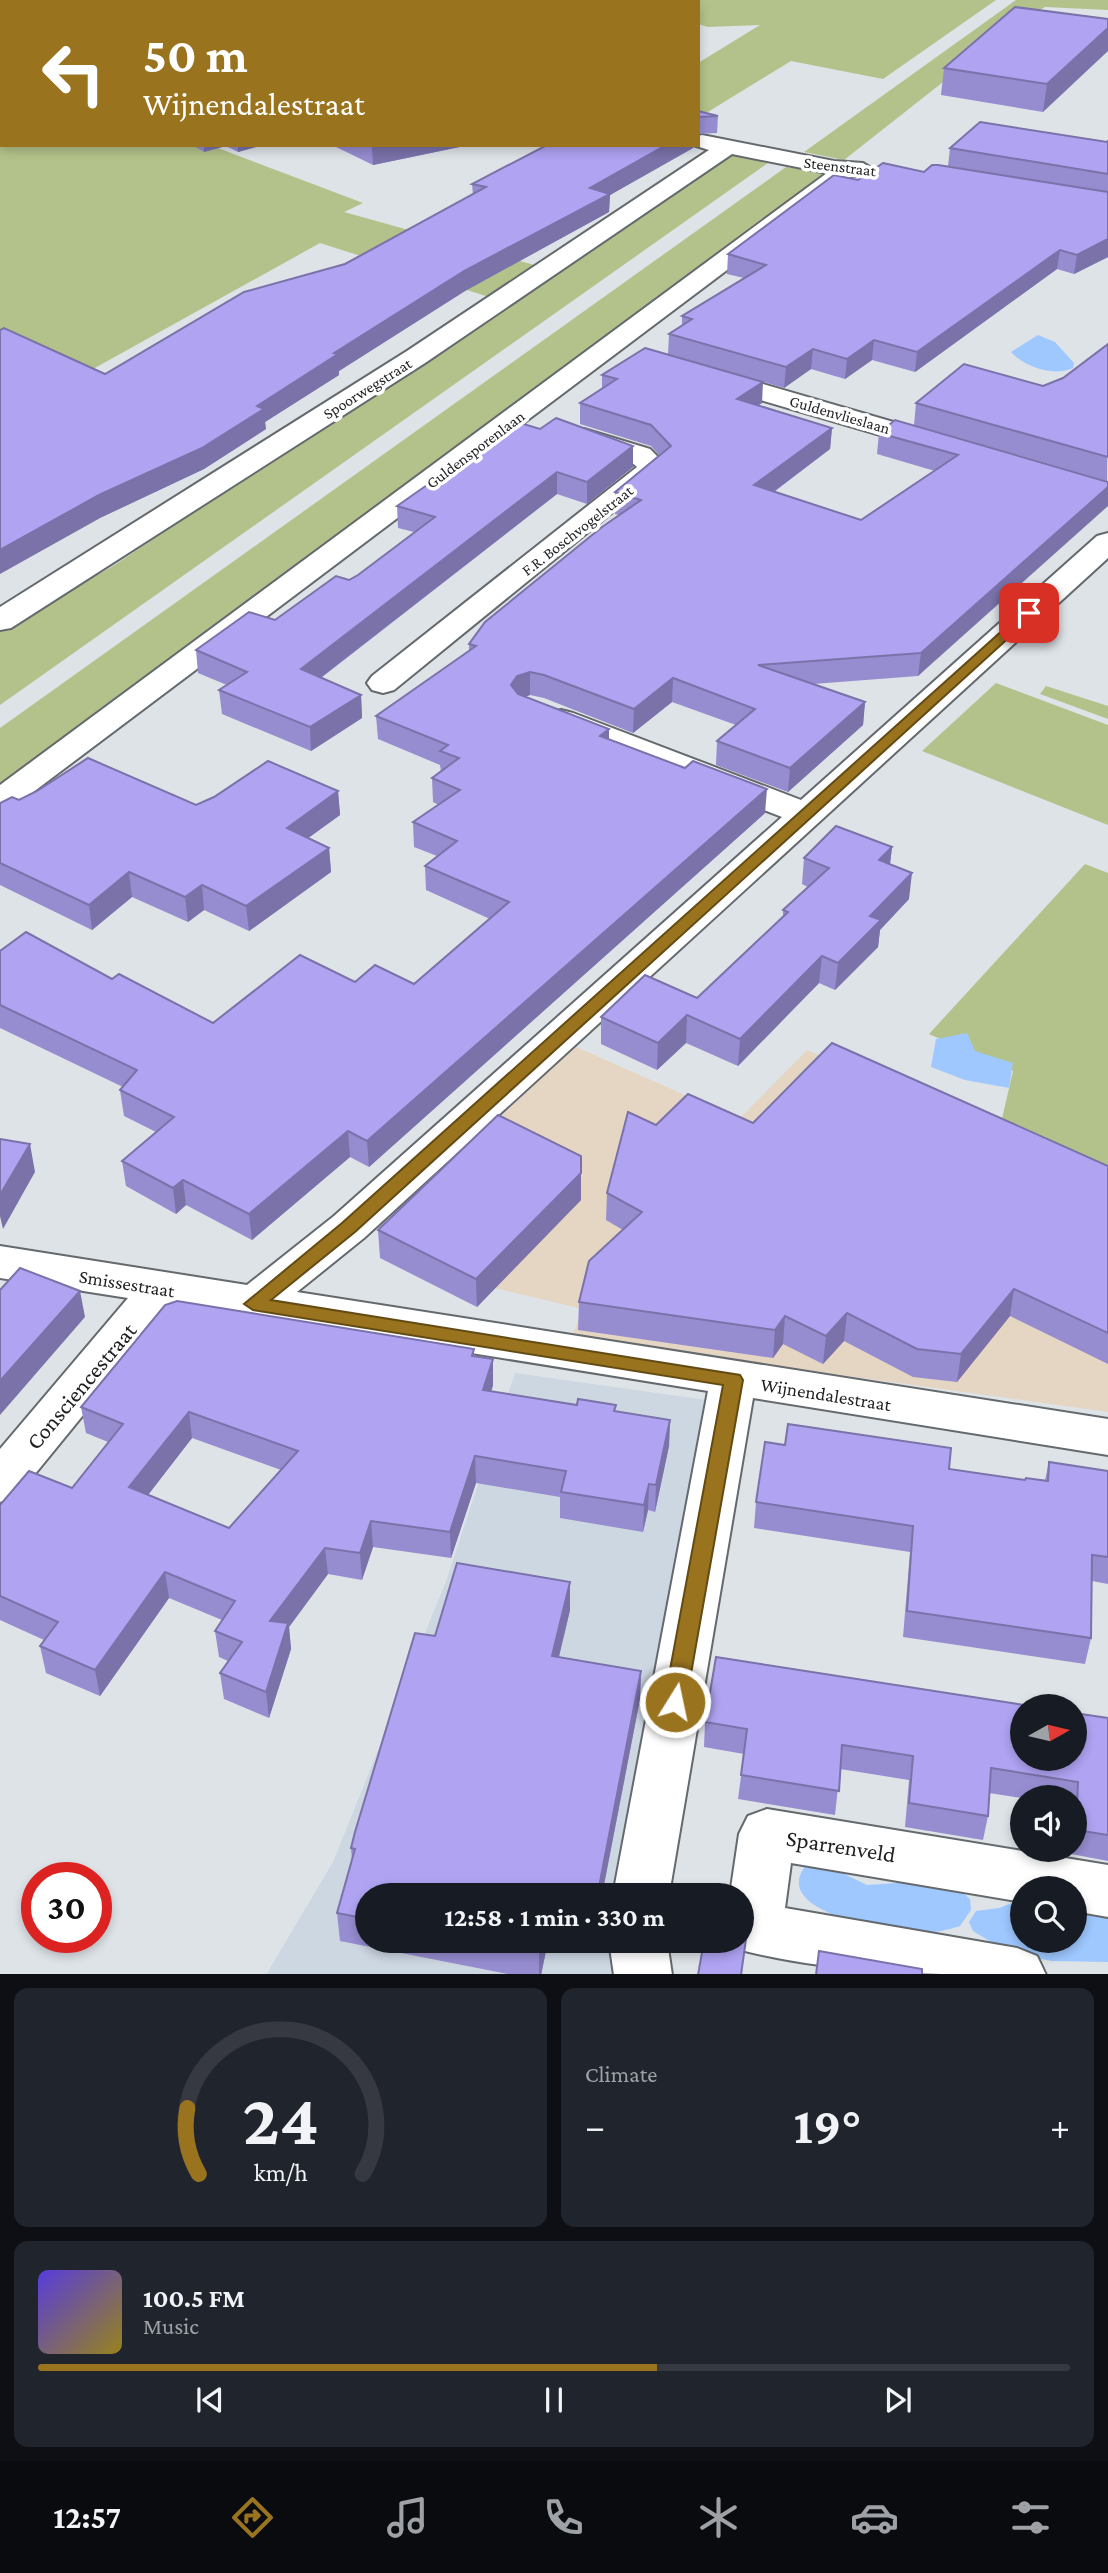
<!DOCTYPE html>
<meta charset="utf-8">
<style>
:root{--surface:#171b24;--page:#20242c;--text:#f1f3f6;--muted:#9ea1a6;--line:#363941;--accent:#99731e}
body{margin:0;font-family:"Crimson Pro",serif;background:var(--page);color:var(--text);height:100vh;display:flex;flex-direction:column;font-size:26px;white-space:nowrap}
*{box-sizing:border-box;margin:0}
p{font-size:23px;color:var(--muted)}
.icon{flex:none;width:38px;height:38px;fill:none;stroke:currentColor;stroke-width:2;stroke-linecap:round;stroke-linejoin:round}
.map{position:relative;height:1974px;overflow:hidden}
.details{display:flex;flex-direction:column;gap:14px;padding:14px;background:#0d0f14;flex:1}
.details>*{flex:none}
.hud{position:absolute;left:0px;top:0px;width:700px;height:147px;box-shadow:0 4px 10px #0003;background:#99731e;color:#fff;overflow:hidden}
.needle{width:46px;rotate:82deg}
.fabs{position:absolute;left:1010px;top:1694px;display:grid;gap:14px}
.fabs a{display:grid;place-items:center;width:77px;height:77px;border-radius:50%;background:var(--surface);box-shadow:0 4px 10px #0003;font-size:35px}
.speed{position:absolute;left:21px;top:1862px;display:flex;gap:14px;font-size:35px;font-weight:700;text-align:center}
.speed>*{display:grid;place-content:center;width:91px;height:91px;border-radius:50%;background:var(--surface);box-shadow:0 4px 10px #0003;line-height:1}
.speed .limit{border:10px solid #d22;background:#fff;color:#111}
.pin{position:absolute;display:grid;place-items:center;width:60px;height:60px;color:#fff;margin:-30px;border-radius:14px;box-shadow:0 4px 10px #0006}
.me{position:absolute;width:77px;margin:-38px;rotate:10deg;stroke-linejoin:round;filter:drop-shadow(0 0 5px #0008)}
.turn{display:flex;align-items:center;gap:24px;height:147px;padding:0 28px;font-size:32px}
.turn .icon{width:91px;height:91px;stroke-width:2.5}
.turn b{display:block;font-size:49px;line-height:60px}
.big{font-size:52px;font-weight:700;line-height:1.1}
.details .card{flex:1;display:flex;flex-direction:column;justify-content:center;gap:10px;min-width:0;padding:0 24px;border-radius:14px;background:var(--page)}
.details .dial{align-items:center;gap:0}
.dial svg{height:182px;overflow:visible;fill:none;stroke:var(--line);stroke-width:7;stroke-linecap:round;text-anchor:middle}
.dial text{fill:var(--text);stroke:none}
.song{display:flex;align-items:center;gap:21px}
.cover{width:84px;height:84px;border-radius:10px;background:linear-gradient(135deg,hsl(250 70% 55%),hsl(50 70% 35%))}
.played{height:7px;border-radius:4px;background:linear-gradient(90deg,var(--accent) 60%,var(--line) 60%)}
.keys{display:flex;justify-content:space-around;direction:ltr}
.heat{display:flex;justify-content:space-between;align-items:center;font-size:38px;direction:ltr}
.details .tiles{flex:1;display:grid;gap:14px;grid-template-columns:1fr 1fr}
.card:last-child{grid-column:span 2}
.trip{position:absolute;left:355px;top:1883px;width:399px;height:70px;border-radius:35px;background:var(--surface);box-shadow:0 4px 10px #0003;font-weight:700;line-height:70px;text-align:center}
.menu{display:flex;height:112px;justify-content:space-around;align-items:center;background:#090b0e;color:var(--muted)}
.menu .icon{width:49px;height:49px}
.menu .selected{color:var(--accent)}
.menu b{font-size:32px;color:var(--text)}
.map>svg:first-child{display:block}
</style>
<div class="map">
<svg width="1108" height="1975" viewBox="0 0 1108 1975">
<rect width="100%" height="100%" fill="#dee3e8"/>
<polygon fill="#cdd7e2" points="515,1373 735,1404 650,1895 368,1895 368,1941 642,1941 636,1974 266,1975 333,1862 446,1581"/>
<polygon fill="#e4d6c3" points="574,1046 739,1119 807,1050 1108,1186 1108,1412 571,1338 583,1309 486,1286 458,1158"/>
<g fill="#b3c28a">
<polygon points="646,0 996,0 883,79 791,61 698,118 698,63 760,25 708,27 698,24 698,2 643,2"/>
<polygon points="1016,0 1108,0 1108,10 1045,7 1023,19 844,160 804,152"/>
<polygon points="0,13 2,145 210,145 363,203 344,212 538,266 492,298 320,243 75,379 0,347"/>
<polygon points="733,155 768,163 0,705 0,631 113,566"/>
<polygon points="786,167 829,173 0,787 0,728"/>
<polygon points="996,683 1108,725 1108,825 922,751"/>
<polygon points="1046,686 1108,706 1108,719 1040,694"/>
<polygon points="1085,864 1108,873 1108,1186 998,1136 1013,1071 929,1034"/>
</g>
<g fill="#9ec8ff">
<path d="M 1038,335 L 1055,342 L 1074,363 L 1073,368 C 1054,377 1024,367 1011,352 Z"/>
<polygon points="967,1033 975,1051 1013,1063 1009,1088 965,1080 931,1067 936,1039"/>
<path d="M 806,1865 L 832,1868 L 867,1885 L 911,1882 L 956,1887 L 970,1899 L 971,1910 L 960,1926 C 948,1930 929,1934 917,1933 C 892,1931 768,1913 806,1865 Z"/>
<polygon points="1022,1899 1022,1941 1074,1941 1075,1911 1108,1916 1108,1962 1052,1961 1011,1954 973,1931 969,1922 976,1911 999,1908"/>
</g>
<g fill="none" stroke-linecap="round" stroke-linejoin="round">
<g stroke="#64696d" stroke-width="4">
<g id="minor">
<polygon points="702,135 834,161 863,163 874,170 871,175 852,176 12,808 0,811 0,785 827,173 732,154 425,363 11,628 0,630 0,607 407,351 709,150 693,145 698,145 698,136"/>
<polygon points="711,369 945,437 949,443 945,449 935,451 702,383 698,377 702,371"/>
<polygon points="584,429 650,449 668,467 394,690 383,693 372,690 367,683 372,676 637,467 630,461 574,443 570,437 574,431"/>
<polygon points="1108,533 1108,558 364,1238 297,1292 1108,1419 1108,1455 753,1398 669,1895 613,1895 708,1391 173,1305 17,1496 0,1502 0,1449 128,1298 0,1278 0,1246 247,1285 334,1216 782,817 549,727 544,720 549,713 561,710 573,713 801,800 1097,536"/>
<path d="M 767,1809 L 1108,1865 L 1108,1917 L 1074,1911 L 1074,1888 L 1022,1888 L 1022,1902 L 791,1863 L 785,1908 L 1017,1948 L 1037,1956 L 1046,1975 C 945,1975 830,1975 734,1948 L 731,1941 L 742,1941 L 742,1895 L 730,1895 L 739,1834 L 748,1816 Z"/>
<polygon points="609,1941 667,1941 672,1975 614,1975"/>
</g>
</g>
<use href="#minor" fill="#fff" fill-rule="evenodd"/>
</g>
<g fill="#968cd0" fill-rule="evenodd">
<polygon points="0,0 493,0 490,2 2,2 2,40 0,40"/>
<polygon points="1108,19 1043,112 941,95 944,68"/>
<polygon points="698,111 718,116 717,133 698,134"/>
<polygon points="1108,141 1108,257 1074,274 1057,269 915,372 872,360 845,379 811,369 784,388 668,354 669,334 682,326 682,316 744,278 727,274 728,254 858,180 924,172 1026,179 948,166 950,148 1107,142"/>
<polygon points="192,145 263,145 238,152 226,146 204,152"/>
<polygon points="332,145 469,145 373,165"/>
<polygon points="693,148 610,195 609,212 465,291 339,371 339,375 265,422 266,429 204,469 102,517 105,374 345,264 473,195 472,184"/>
<polygon points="1108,344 1107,481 914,425 916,403 1043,386 1063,378"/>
<polygon points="602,375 762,403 758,405 832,428 830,449 774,492 861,520 935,471 877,454 879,433 1108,482 918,676 813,684 865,702 863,725 788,792 716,765 717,741 736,725 672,702 633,733 544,698 530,695 525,697 609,729 609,740 765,813 369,1167 350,1157 252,1240 186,1205 176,1214 126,1186 122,1161 156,1132 124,1116 120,1090 123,1087 0,1028 0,951 112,979 213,1023 355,982 414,984 490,919 426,890 425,866 437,856 414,847 413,822 439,805 433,802 432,778 441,772 440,765 378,739 376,716 469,651 469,644 619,515 615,514 615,492 659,455 651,446 580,424 580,403 602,388"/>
<polygon points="540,429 633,446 633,467 587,504 557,494 321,678 361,695 362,718 311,751 222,714 219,690 227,685 198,673 196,650 275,620 358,575 414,532 398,528 397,506"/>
<polygon points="338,791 340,815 308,838 329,848 331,872 249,931 204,910 188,922 132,897 92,930 0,885 0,803 19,800 196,805"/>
<polygon points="892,847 890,864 909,899 880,930 878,947 835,990 819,983 738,1066 686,1043 657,1070 601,1044 601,1017 697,998 783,917 783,910 808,887 802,884 804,858"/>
<polygon points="753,1123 1108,1166 1108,1364 1010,1316 957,1382 913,1377 844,1341 823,1364 783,1344 773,1358 578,1330 579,1302 623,1230 606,1220 607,1193 656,1125"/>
<polygon points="581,1200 477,1307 380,1258 378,1230"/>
<path d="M 474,1356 L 493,1385 L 491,1392 L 670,1420 L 669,1446 L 655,1512 L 648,1510 L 643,1532 L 560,1518 L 560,1497 L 476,1483 L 451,1558 L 373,1547 L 362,1580 L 328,1574 L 289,1627 L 291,1649 L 269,1718 L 224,1699 L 220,1673 L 228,1661 L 219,1657 L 215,1631 L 222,1620 L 169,1598 L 100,1696 L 46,1673 L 40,1646 L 44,1640 L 0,1620 L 0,1505 L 72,1488 L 108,1442 L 86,1433 L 81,1407 ZM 192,1438 L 281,1470 L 229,1528 L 148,1495 Z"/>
<polygon points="1049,1462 1108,1471 1108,1584 1092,1581 1091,1638 1085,1664 903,1637 910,1552 754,1528 756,1502 949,1469 1025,1480 1045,1480"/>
<polygon points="570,1582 570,1610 559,1657 641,1671 640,1699 602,1895 368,1895 368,1941 548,1941 541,1975 513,1975 340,1941 337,1913 352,1861 351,1848 435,1636"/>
<polygon points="1108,1718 1108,1861 1071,1854 1071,1850 1074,1850 1074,1797 1022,1797 1022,1798 989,1793 988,1816 983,1840 905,1827 909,1780 840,1769 835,1815 738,1799 744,1754 704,1747 705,1722"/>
</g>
<g fill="#7a72a9">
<polygon points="464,0 493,0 490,2 461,2"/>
<polygon points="1108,28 1108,51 1043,112 1047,84"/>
<polygon points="204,145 226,145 226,146 204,152"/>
<polygon points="238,145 263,145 238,152"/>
<polygon points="381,145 469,145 373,165 372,147"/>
<polygon points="666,145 693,145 693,148 610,195 609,212 465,291 339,371 339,375 265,422 266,429 204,469 102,517 0,574 0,550 257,406 334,353 590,188"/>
<polygon points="1108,239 1108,257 1074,274 1077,255"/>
<polygon points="1060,250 1057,269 915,372 917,352"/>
<polygon points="874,340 872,360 845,379 847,359"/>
<polygon points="813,349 811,369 784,388 786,367"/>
<polygon points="763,382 762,403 736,420 737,399"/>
<polygon points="832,428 830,449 753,507 754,485"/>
<polygon points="633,446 633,467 587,504 587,482"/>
<polygon points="557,472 557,494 302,692 301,669"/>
<polygon points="1108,487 1108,506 918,676 921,653"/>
<polygon points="530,672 530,695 517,699 511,685 517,676"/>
<polygon points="673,678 672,702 633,733 634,709"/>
<polygon points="361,695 362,718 311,751 310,727"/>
<polygon points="865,702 863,725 788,792 790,768"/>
<polygon points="609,729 609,753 600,736"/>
<polygon points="767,789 765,813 369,1167 367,1141"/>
<polygon points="338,791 340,815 289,852 287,828"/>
<polygon points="892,847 889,873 879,860"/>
<polygon points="329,848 331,872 249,931 246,906"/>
<polygon points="129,872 132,897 92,930 89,905"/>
<polygon points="912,873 909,899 880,930 878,947 835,990 838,963 870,916"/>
<polygon points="202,885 204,910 188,922 185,897"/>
<polygon points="822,956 819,983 738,1066 740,1039"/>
<polygon points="687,1015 686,1043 657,1070 658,1043"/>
<polygon points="348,1131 350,1157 252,1240 249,1214"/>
<polygon points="30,1144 35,1172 3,1229 0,1216 0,1195"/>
<polygon points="581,1173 581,1200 477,1307 476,1279"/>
<polygon points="183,1180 186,1205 176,1214 173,1188"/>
<polygon points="1014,1289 1010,1316 957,1382 961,1354"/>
<polygon points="80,1291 85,1317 0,1415 0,1381"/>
<polygon points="847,1313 844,1341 823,1364 826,1336"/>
<polygon points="785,1316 783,1344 773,1358 775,1330"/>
<polygon points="493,1359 493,1385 484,1417 483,1390"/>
<polygon points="189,1412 192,1438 134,1513 129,1487"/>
<polygon points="670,1420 669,1446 655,1512 656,1485"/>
<polygon points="475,1456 476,1483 451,1558 450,1532"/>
<polygon points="649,1484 648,1510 643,1532 644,1505"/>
<polygon points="371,1521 373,1547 362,1580 360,1553"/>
<polygon points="325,1548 328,1574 289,1627 291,1649 269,1718 266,1692 270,1621"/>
<polygon points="165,1572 169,1598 100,1696 95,1670"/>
<polygon points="570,1582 570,1610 552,1685 552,1656"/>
<polygon points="641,1671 640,1699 602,1895 598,1895"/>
<polygon points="542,1941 548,1941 541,1975 539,1975 539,1952"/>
</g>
<g fill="#afa3f2" stroke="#7a72a9" stroke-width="2" fill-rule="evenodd">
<polygon points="0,0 464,0 461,2 2,2 2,24 0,23"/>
<polygon points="1015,7 1108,19 1108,28 1047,84 944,68"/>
<polygon points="698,111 718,116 698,117"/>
<polygon points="980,122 1107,142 1108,141 1108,174 950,148"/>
<polygon points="547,145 666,145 590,188 610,194 464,271 334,353 338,354 257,406 264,409 202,448 99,495 0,550 0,330 4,328 105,374 244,292 345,264 486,187 472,184"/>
<polygon points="883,163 924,172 932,165 938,165 1108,192 1108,239 1077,255 1060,250 917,352 874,340 847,359 813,349 786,367 669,334 692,319 682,316 766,265 728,254 834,175 858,180"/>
<polygon points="1108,344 1108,457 916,403 964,364 1043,386 1063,378"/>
<polygon points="645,348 763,382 737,399 832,428 754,485 861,520 958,455 879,433 895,420 1108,482 1108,487 921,653 758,665 865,702 790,768 717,741 755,709 673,678 634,709 544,675 530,672 517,676 511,685 518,694 609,729 600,736 685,768 693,761 767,789 367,1141 348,1131 249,1214 183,1180 173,1188 122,1161 174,1117 120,1090 137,1070 0,1005 0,951 26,932 112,979 119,974 213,1023 300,955 355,982 375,965 414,984 509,902 425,866 457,841 413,822 460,790 432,778 459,758 440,751 448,745 376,716 476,646 469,644 485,622 602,527 641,500 615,492 671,446 651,425 580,403 617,379 602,375"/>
<polygon points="556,418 633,446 587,482 557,472 301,669 361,695 310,727 219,690 247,672 196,650 249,612 275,620 336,576 349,580 358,575 435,517 397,506 517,422 540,429"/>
<polygon points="88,758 196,805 214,797 268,761 338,791 287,828 329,848 246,906 202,885 185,897 129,872 89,905 0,863 0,803 12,797 19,800 37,791"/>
<polygon points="836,826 892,847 879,860 912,873 870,916 881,920 838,963 822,956 740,1039 687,1015 658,1043 601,1017 645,975 697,998 788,912 783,910 829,868 804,858"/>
<polygon points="832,1043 1108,1166 1108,1333 1014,1289 961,1354 917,1349 847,1313 826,1336 785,1316 775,1330 579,1302 589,1261 642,1212 607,1193 628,1112 656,1125 688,1094 753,1123"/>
<polygon points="498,1115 581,1156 581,1173 476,1279 378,1230"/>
<polygon points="0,1139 30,1144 0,1195"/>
<polygon points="20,1268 80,1291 0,1381 0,1290"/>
<path d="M 177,1301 L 474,1349 L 472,1356 L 493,1359 L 483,1390 L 577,1405 L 578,1399 L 616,1405 L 614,1411 L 670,1420 L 656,1485 L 649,1484 L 644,1505 L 561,1492 L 566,1471 L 475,1456 L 450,1532 L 371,1521 L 360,1553 L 325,1548 L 270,1621 L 288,1623 L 266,1692 L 220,1673 L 242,1642 L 215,1631 L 235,1601 L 165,1572 L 95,1670 L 40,1646 L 58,1622 L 0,1596 L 0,1505 L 29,1471 L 72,1488 L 123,1424 L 81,1407 L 165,1305 ZM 189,1412 L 298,1451 L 229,1528 L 129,1487 Z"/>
<polygon points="788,1424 951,1448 949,1469 1025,1480 1026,1478 1048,1481 1049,1462 1108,1471 1108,1557 1092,1555 1091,1638 907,1611 913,1526 756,1502 765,1442 785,1445"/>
<polygon points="457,1563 570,1582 552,1656 641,1671 598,1892 555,1884 553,1895 368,1895 368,1919 337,1913 355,1849 351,1848 355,1832 415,1633 435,1636"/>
<polygon points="716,1657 1031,1706 1022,1706 1022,1759 1074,1759 1074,1713 1108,1718 1108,1835 1076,1830 1078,1782 991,1768 988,1816 909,1803 913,1756 842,1745 839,1791 741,1775 747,1729 705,1722"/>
<polygon points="742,1938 746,1939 741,1975 698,1975 704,1941 742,1941"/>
<polygon points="480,1941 542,1941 539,1952"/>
<polygon points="819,1951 922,1969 922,1975 816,1975"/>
</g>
<polygon fill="#99731e" stroke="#634b14" stroke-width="2" points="1025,610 1036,613 355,1232 271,1300 740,1375 743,1380 686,1702 683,1708 675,1711 668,1708 664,1702 723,1385 253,1310 244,1304 342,1223"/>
<g text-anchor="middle" stroke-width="7" stroke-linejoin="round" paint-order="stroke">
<g font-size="16" fill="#1d1f21" stroke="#fff">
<text transform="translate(840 166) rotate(7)" y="6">Steenstraat</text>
<text transform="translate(367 388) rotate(-32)" y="6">Spoorwegstraat</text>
<text transform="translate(840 414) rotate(16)" y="6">Guldenvlieslaan</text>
<text transform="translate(475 449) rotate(-37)" y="6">Guldensporenlaan</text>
<text transform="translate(577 530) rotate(-38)" y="6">F.R. Boschvogelstraat</text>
</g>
<g font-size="19" fill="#1d1f21" stroke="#fff">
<text transform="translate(127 1283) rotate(9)" y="7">Smissestraat</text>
<text transform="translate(826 1394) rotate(9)" y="7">Wijnendalestraat</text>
</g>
<g font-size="23" fill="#1d1f21" stroke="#fff">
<text transform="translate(81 1386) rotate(-50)" y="8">Consciencestraat</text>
<text transform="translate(841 1846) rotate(9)" y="8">Sparrenveld</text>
</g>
</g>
</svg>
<div class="fabs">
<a><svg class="needle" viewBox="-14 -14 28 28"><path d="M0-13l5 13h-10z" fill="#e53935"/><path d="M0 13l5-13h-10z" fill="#9ea1a6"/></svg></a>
<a><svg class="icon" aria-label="sound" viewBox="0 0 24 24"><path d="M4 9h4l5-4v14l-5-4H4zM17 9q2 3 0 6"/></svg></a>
<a><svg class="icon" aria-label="search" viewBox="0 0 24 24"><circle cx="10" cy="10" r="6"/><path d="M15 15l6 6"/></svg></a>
</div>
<div class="speed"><div class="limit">30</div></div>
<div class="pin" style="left:1029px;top:613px;background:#d93025"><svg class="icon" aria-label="arrive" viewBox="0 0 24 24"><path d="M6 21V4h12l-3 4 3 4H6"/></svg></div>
<svg class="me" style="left:675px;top:1702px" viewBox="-20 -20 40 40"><circle r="17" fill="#99731e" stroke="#fff" stroke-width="3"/><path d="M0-11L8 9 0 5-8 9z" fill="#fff"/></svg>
<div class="trip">12:58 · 1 min · 330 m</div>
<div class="hud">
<div class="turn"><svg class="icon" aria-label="left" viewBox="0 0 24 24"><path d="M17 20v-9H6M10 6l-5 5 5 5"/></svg><div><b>50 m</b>Wijnendalestraat</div></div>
</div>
</div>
<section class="details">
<div class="tiles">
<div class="card dial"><svg viewBox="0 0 100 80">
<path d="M14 69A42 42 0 1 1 86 69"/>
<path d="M14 69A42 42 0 0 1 9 40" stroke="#99731e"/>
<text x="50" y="56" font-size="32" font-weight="700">24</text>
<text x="50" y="72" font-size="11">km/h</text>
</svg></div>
<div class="card"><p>Climate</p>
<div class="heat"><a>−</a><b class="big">19°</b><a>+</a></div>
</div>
<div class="card">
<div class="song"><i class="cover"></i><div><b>100.5 FM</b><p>Music</p></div></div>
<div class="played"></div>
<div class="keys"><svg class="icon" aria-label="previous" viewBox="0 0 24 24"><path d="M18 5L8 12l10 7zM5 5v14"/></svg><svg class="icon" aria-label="pause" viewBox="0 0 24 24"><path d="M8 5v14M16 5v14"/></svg><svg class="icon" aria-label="next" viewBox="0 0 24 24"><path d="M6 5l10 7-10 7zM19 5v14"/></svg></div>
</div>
</div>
</section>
<nav class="menu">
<b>12:57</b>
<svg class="icon selected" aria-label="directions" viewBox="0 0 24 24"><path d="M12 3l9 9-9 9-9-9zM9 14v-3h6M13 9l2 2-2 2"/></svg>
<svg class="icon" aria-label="music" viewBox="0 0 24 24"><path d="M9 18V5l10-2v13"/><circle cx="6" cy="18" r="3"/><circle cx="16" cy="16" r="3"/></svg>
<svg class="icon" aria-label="phone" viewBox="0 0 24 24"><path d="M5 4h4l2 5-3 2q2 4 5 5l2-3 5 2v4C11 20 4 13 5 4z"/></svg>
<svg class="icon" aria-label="climate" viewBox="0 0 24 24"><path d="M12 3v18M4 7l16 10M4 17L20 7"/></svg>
<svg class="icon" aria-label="car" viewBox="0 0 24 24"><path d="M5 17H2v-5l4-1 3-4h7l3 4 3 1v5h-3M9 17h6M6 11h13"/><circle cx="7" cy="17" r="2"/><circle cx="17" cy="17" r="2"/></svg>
<svg class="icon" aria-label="filters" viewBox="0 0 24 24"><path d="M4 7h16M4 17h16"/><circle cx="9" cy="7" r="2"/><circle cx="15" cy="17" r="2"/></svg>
</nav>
